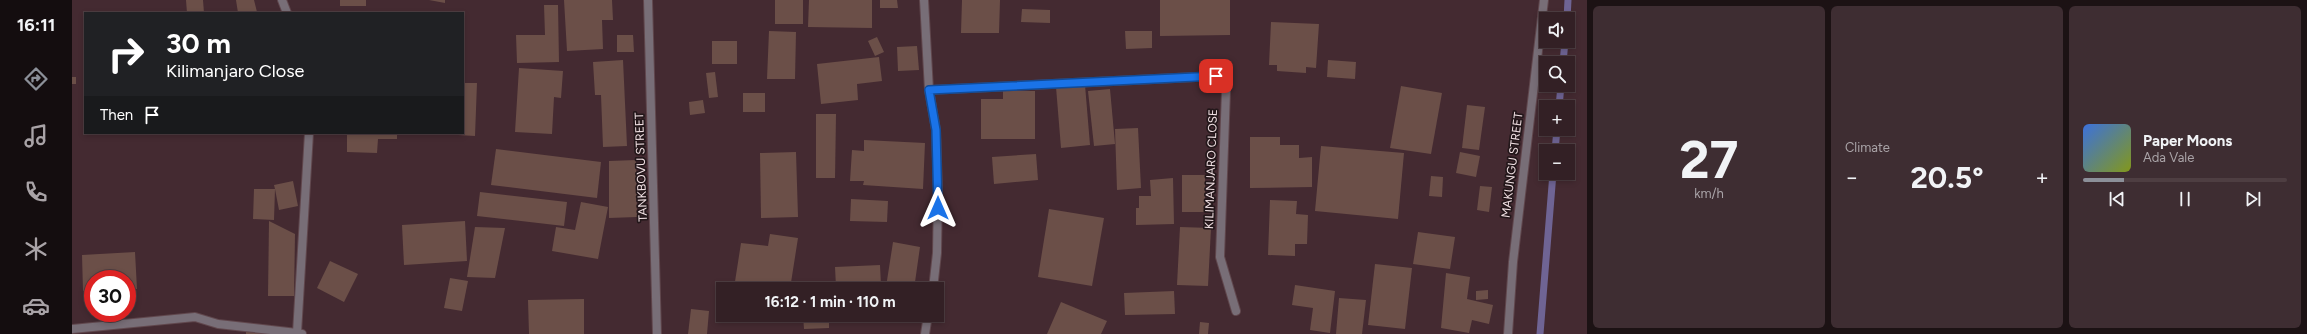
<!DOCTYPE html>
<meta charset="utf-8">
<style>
:root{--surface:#332025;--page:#3e2d32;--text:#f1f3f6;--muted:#a9a3a7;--line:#4e3e42;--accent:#8c9099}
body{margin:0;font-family:Figtree,sans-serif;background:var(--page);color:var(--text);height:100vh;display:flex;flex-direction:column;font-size:15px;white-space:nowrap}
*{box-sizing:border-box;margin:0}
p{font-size:13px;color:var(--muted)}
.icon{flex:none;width:22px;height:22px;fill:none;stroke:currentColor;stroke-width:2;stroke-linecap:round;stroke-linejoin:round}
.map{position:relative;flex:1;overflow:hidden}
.drawer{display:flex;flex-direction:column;gap:6px;padding:6px;background:#1c1214;width:720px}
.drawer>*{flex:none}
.banner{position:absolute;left:12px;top:12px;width:380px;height:122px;border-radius:0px;box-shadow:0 2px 6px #0003,0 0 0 1px var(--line);background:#202124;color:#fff;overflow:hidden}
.tools{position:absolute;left:1467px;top:12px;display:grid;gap:8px}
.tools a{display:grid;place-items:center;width:36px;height:36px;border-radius:0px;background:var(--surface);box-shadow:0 2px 6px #0003,0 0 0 1px var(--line);font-size:20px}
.speed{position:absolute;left:12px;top:270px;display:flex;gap:8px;font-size:20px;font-weight:700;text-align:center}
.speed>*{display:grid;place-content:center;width:52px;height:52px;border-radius:50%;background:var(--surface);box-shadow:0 2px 6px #0003,0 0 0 1px var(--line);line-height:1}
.speed .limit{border:6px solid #d22;background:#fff;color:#111}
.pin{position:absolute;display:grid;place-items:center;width:34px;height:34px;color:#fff;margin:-17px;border-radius:8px;box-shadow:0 2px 6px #0006}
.me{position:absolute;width:44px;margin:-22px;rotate:0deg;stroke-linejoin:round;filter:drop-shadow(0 0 3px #0008)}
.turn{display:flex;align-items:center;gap:14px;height:84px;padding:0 16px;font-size:18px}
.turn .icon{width:52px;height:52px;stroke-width:2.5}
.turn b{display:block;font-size:28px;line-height:34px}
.then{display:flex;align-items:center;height:38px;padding:0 16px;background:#0003;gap:8px;font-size:15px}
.big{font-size:30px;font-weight:700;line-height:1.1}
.drawer .widget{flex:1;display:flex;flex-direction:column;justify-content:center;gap:6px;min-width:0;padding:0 14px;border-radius:6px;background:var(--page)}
.drawer .dial{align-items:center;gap:0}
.dial b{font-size:52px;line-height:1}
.song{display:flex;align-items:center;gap:12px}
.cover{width:48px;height:48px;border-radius:6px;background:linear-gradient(135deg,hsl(220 70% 55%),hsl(70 70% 35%))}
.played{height:4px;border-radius:2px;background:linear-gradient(90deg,var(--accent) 20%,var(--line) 20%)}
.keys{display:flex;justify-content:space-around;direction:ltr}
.heat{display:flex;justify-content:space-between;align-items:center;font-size:22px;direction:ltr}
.drawer .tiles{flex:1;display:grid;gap:6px;grid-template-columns:repeat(3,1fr)}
.trip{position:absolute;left:644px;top:282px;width:228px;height:40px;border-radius:0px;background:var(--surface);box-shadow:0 2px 6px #0003,0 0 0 1px var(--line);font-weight:700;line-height:40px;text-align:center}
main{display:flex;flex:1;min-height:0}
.dock{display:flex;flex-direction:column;width:72px;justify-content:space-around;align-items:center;background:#140d0f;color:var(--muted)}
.dock .icon{width:28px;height:28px}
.dock .active{color:var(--accent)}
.dock b{font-size:18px;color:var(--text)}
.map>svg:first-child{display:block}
</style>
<main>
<nav class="dock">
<b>16:11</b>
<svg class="icon active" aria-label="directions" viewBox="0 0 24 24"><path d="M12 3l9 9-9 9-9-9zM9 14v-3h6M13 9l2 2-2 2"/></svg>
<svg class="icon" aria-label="music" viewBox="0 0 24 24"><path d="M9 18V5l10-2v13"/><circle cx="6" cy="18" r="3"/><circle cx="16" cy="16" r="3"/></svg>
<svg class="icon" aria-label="phone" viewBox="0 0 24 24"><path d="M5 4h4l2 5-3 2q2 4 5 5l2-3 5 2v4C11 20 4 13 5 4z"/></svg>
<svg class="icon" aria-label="climate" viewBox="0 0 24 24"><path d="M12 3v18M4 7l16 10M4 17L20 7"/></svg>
<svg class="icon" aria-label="car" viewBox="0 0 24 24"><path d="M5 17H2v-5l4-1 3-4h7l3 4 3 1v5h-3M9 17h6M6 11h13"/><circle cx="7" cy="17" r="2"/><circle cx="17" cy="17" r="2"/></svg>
</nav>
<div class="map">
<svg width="1515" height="334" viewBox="0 0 1515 334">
<rect width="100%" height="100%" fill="#442a31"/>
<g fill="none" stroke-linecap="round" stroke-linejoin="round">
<g stroke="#6f6494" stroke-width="7">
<polyline points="1495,19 1496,0"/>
<polyline points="1491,63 1493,41"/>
<polyline points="1487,107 1489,85"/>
<polyline points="1483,151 1485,129"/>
<polyline points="1468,334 1481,173"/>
</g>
</g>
<g fill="#6b4f48">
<polygon points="114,0 131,0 132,13 115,13"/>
<polygon points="164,0 182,0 185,12 166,13"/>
<rect x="268" y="0" width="26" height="6"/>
<polygon points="357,0 373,0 373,3"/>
<polygon points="492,0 540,0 541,20 530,20 531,49 495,51"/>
<rect x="703" y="0" width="28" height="24"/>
<polygon points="737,0 800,0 800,28 736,27"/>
<polygon points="808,0 825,0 826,8 808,8"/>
<polygon points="890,0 928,0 927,33 889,33"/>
<polygon points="1088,0 1158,0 1158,35 1088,36"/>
<polygon points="472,5 486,5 487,62 445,63 444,35 473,35"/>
<polygon points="950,9 978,10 978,23 949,22"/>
<polygon points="1199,22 1247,24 1244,68 1234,67 1234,73 1205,71 1205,65 1197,65"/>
<polygon points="697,31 724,32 723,79 695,79"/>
<polygon points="1053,31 1080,31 1080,48 1054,49"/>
<polygon points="545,35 561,35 562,52 545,52"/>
<polygon points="805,37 812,52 803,56 796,41"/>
<rect x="640" y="41" width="25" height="23"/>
<polygon points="845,46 847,70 826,71 825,47"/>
<polygon points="807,57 810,81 785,84 786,100 749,104 745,64"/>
<polygon points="551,60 555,146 531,147 529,95 523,95 521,62"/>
<polygon points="1256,60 1284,62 1283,79 1255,77"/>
<polygon points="447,68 491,71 489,98 482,97 480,134 443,132"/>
<polygon points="643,72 646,97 637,98 634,73"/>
<rect x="0" y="77" width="4" height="7"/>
<polygon points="391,83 405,83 403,136 386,135 386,133 391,133"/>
<polygon points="1013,85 1018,145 989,148 984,87"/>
<polygon points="1329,86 1370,93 1359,154 1318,148"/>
<polygon points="1038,89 1043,144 1022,146 1016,91"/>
<polygon points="931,91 963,91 963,139 909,139 909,99 931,99"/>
<rect x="671" y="93" width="22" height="19"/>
<polygon points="631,100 633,113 618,115 617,102"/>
<polygon points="1395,105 1413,107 1407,150 1390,148"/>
<polygon points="744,114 764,114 763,178 744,178"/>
<polygon points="1066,128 1069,188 1045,190 1043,129"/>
<polygon points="275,133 325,133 325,139 306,139 305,153 275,152"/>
<polygon points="1178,137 1208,137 1208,145 1227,145 1227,158 1240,157 1240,187 1178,188"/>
<polygon points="792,140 853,143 851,189 791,185 792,181 778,181 780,150 792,151"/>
<polygon points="1249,146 1332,153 1326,219 1243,211"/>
<polygon points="424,149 529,162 525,198 419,185"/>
<polygon points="724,152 726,217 689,218 688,153"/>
<polygon points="1388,152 1408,156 1404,177 1384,173"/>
<polygon points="964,154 966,180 922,184 920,157"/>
<polygon points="564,160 565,217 537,218 537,161"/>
<rect x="1110" y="175" width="23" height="37"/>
<polygon points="1359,176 1371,177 1370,197 1357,196"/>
<polygon points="1101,178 1102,224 1064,225 1064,208 1067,208 1067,196 1079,196 1078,180"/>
<polygon points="221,181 226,206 207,210 203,189 202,220 181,219 182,189 203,189 202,185"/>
<polygon points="1408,186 1420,187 1417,212 1405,210"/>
<polygon points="408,192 495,202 492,226 405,216"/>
<polygon points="779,199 816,201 815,222 778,221"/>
<polygon points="1198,200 1225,201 1224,214 1236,215 1235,244 1223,244 1223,256 1196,255"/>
<polygon points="509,202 536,207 526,259 480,251 484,227 503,230"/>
<polygon points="977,209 1032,218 1020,286 966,277"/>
<polygon points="197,221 223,234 222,296 196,296"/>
<polygon points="393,221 395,261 332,265 330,225"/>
<polygon points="403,227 433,228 423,278 395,277"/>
<polygon points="1108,227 1139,228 1136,286 1105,285"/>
<polygon points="1346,232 1383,237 1378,269 1341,264"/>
<polygon points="698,234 726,238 718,289 662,288 669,243 696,246"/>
<polygon points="821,242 848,247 842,289 814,287"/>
<polygon points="63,252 65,289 55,289 55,279 21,279 21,291 11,291 10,255"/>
<polygon points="258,261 286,274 272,302 245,288"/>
<polygon points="1303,264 1340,268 1333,329 1296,325"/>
<polygon points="808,265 809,285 801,285 801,289 772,289 772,287 764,287 763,267"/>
<polygon points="1374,273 1398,277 1395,299 1421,305 1417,324 1400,320 1397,333 1369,328"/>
<polygon points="378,278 396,281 390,311 372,308"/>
<polygon points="743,281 743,289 723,289 722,282"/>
<polygon points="1223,285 1263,291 1258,333 1238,330 1241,308 1220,305"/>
<polygon points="1416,290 1416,299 1404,300 1404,291"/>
<polygon points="1102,291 1103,314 1053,315 1052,293"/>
<polygon points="1267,298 1294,300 1290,334 1264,334"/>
<polygon points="512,299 512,334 457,334 456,300"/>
<polygon points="989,302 1035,321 1029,334 975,334"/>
<polygon points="619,309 637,311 635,334 616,334"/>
<polygon points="731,315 757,315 757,328 732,329"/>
<polygon points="1128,322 1137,323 1136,334 1127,334"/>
<polygon points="174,329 194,331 194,334 174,334"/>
</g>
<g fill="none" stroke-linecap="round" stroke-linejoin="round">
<g stroke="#60474d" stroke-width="10">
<g id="minor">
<polyline points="210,0 215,13"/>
<polyline points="576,0 585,334"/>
<polyline points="852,0 857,90 864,130 866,192 865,253 861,289"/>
<polyline points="857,90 1144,76 1151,82 1154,91 1148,257 1164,311"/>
<polyline points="0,329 123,317 146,324 225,333"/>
<polyline points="230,334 225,333 237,133"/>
<polyline points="853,334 856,315"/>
<polyline points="1436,334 1441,262 1472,0"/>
</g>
</g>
<use href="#minor" stroke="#786e77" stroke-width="8"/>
</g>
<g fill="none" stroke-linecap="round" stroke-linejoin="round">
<g stroke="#114b97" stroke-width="10">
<polyline id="route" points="866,208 864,130 857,90 1144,76"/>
</g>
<use href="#route" stroke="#1a73e8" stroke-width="7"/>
</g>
<g text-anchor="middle" stroke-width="3.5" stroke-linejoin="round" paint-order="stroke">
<g font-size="12" fill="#f1e0e3" stroke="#23171a">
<text transform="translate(1440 165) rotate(-83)" y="4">MAKUNGU STREET</text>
<text transform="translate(569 167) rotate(-92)" y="4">TANKBOVU STREET</text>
<text transform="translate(1139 169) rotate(-88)" y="4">KILIMANJARO CLOSE</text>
</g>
</g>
</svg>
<div class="tools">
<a><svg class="icon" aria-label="sound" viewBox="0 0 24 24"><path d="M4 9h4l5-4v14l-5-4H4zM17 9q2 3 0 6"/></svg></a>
<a><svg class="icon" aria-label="search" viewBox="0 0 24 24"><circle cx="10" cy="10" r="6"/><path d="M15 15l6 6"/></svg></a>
<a>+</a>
<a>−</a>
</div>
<div class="speed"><div class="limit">30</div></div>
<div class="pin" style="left:1144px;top:76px;background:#d93025"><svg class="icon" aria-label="arrive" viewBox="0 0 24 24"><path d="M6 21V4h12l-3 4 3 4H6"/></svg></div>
<svg class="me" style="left:866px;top:208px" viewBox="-20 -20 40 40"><path d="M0-17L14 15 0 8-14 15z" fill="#1a73e8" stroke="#fff" stroke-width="4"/></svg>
<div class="trip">16:12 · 1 min · 110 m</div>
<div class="banner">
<div class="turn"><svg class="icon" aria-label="right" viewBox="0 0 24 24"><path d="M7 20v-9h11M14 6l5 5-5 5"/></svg><div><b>30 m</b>Kilimanjaro Close</div></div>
<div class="then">Then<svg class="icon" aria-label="arrive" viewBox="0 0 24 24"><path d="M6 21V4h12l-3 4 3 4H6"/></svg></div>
</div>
</div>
<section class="drawer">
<div class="tiles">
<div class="widget dial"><b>27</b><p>km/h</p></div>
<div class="widget"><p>Climate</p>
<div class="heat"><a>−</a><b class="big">20.5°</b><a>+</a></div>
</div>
<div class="widget">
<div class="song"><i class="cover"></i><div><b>Paper Moons</b><p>Ada Vale</p></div></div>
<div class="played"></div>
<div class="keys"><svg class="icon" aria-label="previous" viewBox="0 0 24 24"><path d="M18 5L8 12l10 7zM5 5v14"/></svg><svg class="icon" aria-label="pause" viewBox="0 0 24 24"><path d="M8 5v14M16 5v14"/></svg><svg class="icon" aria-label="next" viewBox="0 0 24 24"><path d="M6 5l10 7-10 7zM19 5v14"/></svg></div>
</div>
</div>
</section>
</main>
